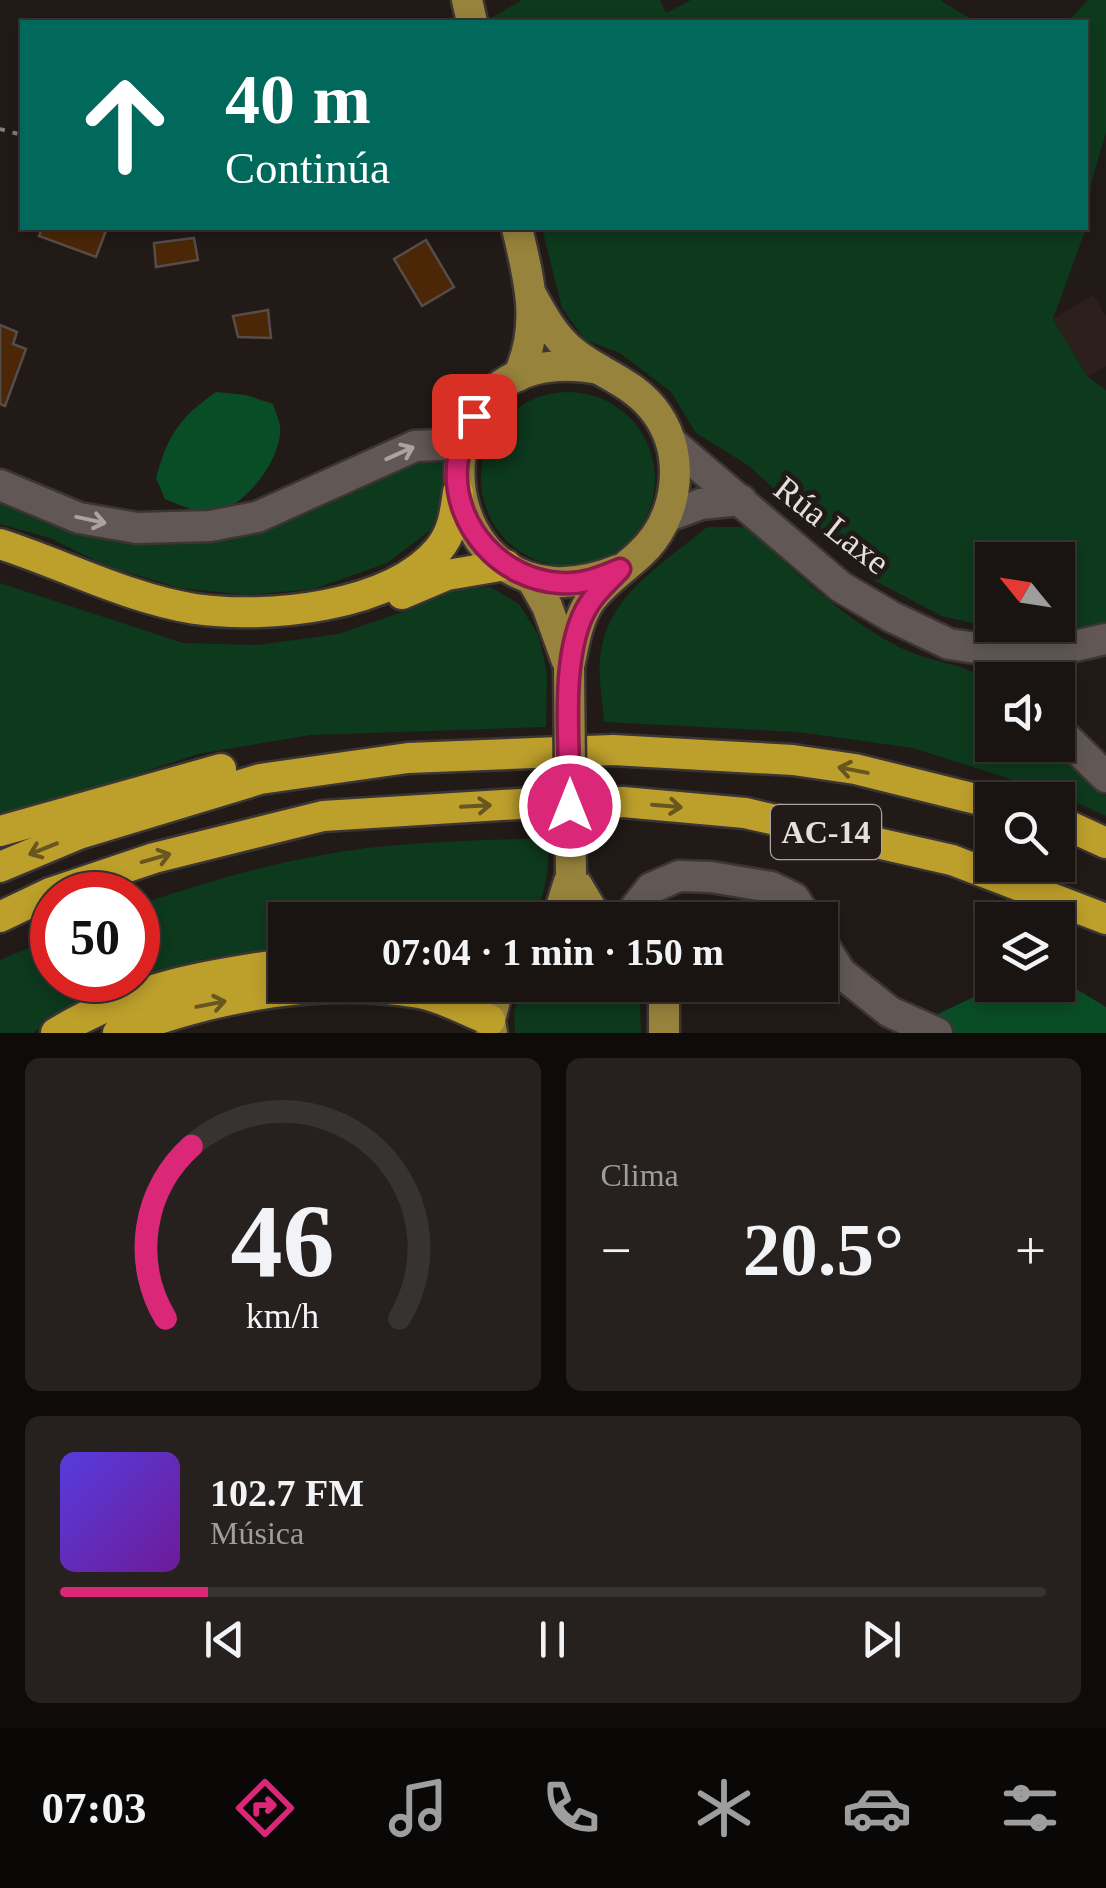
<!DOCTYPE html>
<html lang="es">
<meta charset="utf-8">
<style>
:root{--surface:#191411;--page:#26211f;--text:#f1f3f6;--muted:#9f9e9f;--line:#373331;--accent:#db2777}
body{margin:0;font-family:Georgia,serif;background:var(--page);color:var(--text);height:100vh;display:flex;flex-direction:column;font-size:38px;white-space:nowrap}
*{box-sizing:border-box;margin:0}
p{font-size:32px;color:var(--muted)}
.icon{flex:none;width:55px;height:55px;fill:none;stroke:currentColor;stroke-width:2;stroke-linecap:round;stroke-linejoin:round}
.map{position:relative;height:1033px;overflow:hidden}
.sheet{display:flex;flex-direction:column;gap:25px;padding:25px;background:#0e0b09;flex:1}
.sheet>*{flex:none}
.top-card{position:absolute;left:20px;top:20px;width:1068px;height:210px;border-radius:0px;box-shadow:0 5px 15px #0003,0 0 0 2px var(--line);background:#00695c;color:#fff;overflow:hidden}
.needle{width:65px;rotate:300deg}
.buttons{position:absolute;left:975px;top:542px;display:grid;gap:20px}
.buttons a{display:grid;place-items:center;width:100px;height:100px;border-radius:0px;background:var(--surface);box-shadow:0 5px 15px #0003,0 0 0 2px var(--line);font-size:50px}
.speed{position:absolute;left:30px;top:872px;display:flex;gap:20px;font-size:50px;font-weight:700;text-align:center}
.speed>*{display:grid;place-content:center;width:130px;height:130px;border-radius:50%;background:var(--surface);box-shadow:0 5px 15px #0003,0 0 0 2px var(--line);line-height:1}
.speed .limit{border:15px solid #d22;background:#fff;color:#111}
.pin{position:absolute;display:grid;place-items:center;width:85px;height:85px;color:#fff;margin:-42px;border-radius:20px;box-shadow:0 5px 15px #0006}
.me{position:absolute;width:110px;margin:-55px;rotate:0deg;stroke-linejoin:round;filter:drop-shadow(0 0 8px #0008)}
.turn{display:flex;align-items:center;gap:35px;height:210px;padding:0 40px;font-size:45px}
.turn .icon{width:130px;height:130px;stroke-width:2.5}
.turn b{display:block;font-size:70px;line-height:85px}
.big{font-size:75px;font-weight:800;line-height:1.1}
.sheet .card{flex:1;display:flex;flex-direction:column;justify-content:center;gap:15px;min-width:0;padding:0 35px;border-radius:15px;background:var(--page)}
.sheet .dial{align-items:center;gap:0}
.dial svg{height:260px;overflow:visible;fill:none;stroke:var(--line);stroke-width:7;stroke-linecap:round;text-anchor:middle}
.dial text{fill:var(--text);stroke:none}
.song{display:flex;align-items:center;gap:30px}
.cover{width:120px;height:120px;border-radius:15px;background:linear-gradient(135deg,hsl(250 70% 55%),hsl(280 70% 35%))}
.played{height:10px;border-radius:5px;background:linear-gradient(90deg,var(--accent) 15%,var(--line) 15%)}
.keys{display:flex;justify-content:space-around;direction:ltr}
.heat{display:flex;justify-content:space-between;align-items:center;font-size:55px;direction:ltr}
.sheet .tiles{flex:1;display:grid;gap:25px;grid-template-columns:1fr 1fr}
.card:last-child{grid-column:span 2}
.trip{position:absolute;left:268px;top:902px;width:570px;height:100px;border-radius:0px;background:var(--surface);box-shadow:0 5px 15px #0003,0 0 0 2px var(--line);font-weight:800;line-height:100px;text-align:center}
.dock{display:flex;height:160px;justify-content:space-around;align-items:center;background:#0a0807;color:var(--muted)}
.dock .icon{width:70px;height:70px}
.dock .current{color:var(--accent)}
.dock b{font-size:45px;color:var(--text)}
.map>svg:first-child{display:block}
</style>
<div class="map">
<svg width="1106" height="1033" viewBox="0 0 1106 1033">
<rect width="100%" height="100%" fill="#211a17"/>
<polygon fill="#2d1f1b" points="1093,295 1106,316 1106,366 1088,377 1053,319"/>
<g fill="#0d391d" fill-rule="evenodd">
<polygon points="522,0 660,0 666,13 691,0 940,0 976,22 490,22 489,19"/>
<path d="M 1088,0 L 1106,0 L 1106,132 L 1092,181 L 1084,234 L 1053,319 L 1088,377 L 1106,390 L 1106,622 L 1090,627 L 1012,632 L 942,616 L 875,581 L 749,466 L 696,433 L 671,392 L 620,353 L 585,340 L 562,308 L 542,228 L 1085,228 L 1085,22 L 1067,22 ZM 992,560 L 1058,560 L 1058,625 L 992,625 Z"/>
<circle cx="568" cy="479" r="87"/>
<polygon points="423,454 445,462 444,503 432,529 387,563 314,589 245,595 180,588 106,566 50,538 0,524 0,495 85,534 144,543 237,536 320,507"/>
<path d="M 707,527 L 745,527 C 793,568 842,619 899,647 C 930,663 964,662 992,683 L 992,745 L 1046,745 L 1106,796 L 1106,816 L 1060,795 L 913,748 L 798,732 L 604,722 C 603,702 598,679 600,659 C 606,595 662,565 707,527 Z"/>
<polygon points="0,583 183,643 257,645 338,634 414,608 454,589 491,587 519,604 538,634 547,672 546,727 311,735 198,754 0,820"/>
<path d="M 549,838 C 548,868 548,893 531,920 L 285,920 L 285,947 L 205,959 L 138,978 L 138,905 C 196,885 256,867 317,856 C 392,841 472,841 549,838 Z"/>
<polygon points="52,938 52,980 132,980 59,1013 33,1033 0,1033 0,960"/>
<polygon points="525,985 633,985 640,1002 641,1033 515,1033 514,1011"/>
</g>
<g fill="#094d26">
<path d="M 216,392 L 246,395 L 273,404 C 275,411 279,419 280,426 C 283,457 248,504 218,511 C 200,515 182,506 165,499 L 156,478 C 168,435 179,418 216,392 Z"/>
<polygon points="1058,978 1106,1007 1106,1033 898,1033 999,985 1058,985"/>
</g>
<g fill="#4b2707" stroke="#554d49" stroke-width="2.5">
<polygon points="42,228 107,228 96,257 39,236"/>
<polygon points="194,238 198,260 156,267 154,243"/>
<polygon points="426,240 454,287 422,306 394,259"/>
<polygon points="268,310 271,338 238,337 233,316"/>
<polygon points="0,325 17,332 13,344 26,349 5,406 0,404"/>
</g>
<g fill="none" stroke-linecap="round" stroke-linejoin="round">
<g stroke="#3b3534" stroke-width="35">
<g id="minor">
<polyline points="671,442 841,587 892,617 949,644 1030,656 1106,639"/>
<polyline points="0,485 79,518 137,528 210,526 257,517 415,446 461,444"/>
<polyline points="666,517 701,504 741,500"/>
<polyline points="1058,730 1106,777"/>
<polyline points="626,920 651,888 679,876 711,877 771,887 794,898 808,920"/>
<polyline points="820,940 841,973 890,1012 937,1033"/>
</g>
</g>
<g stroke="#3b3534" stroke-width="35">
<g id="major">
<polyline points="467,0 472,22"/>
<path d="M 517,228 C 529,279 542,326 518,376"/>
<path d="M 532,296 C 543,316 554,336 572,351 C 601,375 635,382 657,414 C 687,457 678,519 640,554 C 623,570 604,582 590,601 C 577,620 574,644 569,667"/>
<path d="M 599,369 C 396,331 425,647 618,570"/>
<polyline points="531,578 547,606 569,667"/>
<polyline points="571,875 598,920"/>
<polyline points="557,920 571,875"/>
<polyline points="658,985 664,999 664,1033"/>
<polyline points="492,1033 490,1020 499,985"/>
</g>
</g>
<g stroke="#3b3534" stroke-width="35">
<g id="highway">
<path d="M 0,544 C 65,565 127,598 195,609 C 266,619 390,608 439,549 C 453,532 455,513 458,492"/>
<polyline points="402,594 447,575 506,565"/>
<polyline points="1058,821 1106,843"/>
<polyline points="0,831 221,769"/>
<polyline points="0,867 79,834 260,779 408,758 613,750 793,760 855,769 992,803"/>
<polyline points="0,917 50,893 154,858 323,816 535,803 623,802 745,813 952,860 1106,919"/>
<path d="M 56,1033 C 126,989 204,975 285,964"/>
<path d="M 118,1033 C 212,998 319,976 419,993 C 443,997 468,1012 490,1020"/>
</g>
</g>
<polyline stroke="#837d7b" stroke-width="4" stroke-dasharray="5 8" stroke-linecap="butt" points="0,129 22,135"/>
<use href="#minor" stroke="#615855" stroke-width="30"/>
<use href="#major" stroke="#98833c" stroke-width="30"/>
<use href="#highway" stroke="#bd9f2b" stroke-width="30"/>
<g stroke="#3b3534" stroke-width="35" stroke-linecap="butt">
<polyline id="major-bridge" points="569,667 571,875"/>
</g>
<use href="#major-bridge" stroke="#98833c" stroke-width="30"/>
</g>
<defs><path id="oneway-shaft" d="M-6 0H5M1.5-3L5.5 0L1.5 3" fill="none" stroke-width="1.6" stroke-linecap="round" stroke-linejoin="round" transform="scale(2.5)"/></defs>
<g stroke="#aaa3a0">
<use href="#oneway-shaft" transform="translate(400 453) rotate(-24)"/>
<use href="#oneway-shaft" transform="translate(91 520) rotate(12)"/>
</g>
<g stroke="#675620">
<use href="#oneway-shaft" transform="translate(853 770) rotate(-169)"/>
<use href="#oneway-shaft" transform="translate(476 806) rotate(-3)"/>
<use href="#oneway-shaft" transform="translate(667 806) rotate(5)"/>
<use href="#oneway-shaft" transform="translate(43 849) rotate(158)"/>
<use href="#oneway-shaft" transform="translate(156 858) rotate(-16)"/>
<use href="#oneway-shaft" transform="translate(211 1004) rotate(-11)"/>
</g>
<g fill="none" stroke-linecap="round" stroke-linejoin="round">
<g stroke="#8e194d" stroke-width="25">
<path id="route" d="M 474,416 C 466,433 458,449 457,468 C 453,527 502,580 560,583 C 582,585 601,577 620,569 C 610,580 597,591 589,604 C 558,651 570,750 570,806"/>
</g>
<use href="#route" stroke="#db2777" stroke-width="18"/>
</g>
<g text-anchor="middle" stroke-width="10" stroke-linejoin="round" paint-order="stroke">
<rect fill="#211a17" stroke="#aaa5a2" stroke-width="2.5" x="771" y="805" width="110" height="54" rx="8"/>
<g font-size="32" font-weight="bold" fill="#e5e0de">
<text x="826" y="843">AC-14</text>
</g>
<g font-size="35" fill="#e5e0de" stroke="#211a17">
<text transform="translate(832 525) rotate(38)" y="12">Rúa Laxe</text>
</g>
</g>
</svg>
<div class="buttons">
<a><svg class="needle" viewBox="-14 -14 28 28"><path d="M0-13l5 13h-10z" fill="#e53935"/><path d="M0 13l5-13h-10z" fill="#9f9e9f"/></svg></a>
<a><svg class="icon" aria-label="sound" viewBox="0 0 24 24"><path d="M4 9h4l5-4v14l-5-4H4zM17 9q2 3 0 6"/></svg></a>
<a><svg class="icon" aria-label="search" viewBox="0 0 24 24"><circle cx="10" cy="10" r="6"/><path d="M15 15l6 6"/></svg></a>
<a><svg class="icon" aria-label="layers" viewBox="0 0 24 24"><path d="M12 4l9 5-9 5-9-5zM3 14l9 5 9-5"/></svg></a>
</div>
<div class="speed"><div class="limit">50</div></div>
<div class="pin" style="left:474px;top:416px;background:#d93025"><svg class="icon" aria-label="arrive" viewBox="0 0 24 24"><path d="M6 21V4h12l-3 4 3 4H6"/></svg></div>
<svg class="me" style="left:570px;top:806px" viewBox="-20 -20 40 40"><circle r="17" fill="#db2777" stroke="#fff" stroke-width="3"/><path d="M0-11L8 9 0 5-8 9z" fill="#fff"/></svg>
<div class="trip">07:04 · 1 min · 150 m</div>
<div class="top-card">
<div class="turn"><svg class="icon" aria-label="ahead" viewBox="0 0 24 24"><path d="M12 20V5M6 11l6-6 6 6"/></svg><div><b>40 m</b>Continúa</div></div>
</div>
</div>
<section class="sheet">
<div class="tiles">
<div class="card dial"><svg viewBox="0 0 100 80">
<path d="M14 69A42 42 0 1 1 86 69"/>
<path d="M14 69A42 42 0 0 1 22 16" stroke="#db2777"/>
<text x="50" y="56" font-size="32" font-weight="700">46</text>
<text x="50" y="72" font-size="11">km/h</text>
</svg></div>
<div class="card"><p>Clima</p>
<div class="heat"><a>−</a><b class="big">20.5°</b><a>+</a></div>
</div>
<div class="card">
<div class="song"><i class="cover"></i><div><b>102.7 FM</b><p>Música</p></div></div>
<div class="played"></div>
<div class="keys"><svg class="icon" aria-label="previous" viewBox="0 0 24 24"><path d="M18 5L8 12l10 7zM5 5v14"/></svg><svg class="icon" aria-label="pause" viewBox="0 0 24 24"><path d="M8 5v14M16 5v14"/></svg><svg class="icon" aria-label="next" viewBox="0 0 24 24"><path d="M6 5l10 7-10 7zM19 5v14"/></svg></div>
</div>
</div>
</section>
<nav class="dock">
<b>07:03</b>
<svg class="icon current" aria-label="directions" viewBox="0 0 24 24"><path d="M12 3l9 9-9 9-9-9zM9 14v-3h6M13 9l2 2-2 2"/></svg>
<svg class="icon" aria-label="music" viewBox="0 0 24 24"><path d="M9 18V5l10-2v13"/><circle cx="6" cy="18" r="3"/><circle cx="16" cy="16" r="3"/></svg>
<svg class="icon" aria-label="phone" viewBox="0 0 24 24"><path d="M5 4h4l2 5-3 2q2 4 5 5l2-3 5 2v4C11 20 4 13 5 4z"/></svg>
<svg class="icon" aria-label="climate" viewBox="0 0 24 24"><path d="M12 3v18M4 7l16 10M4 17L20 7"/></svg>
<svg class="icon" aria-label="car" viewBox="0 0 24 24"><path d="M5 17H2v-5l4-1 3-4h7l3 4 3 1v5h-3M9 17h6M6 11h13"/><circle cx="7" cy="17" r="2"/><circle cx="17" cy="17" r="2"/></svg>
<svg class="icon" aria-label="filters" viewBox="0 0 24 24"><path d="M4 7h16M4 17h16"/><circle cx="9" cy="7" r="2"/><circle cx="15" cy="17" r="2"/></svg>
</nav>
